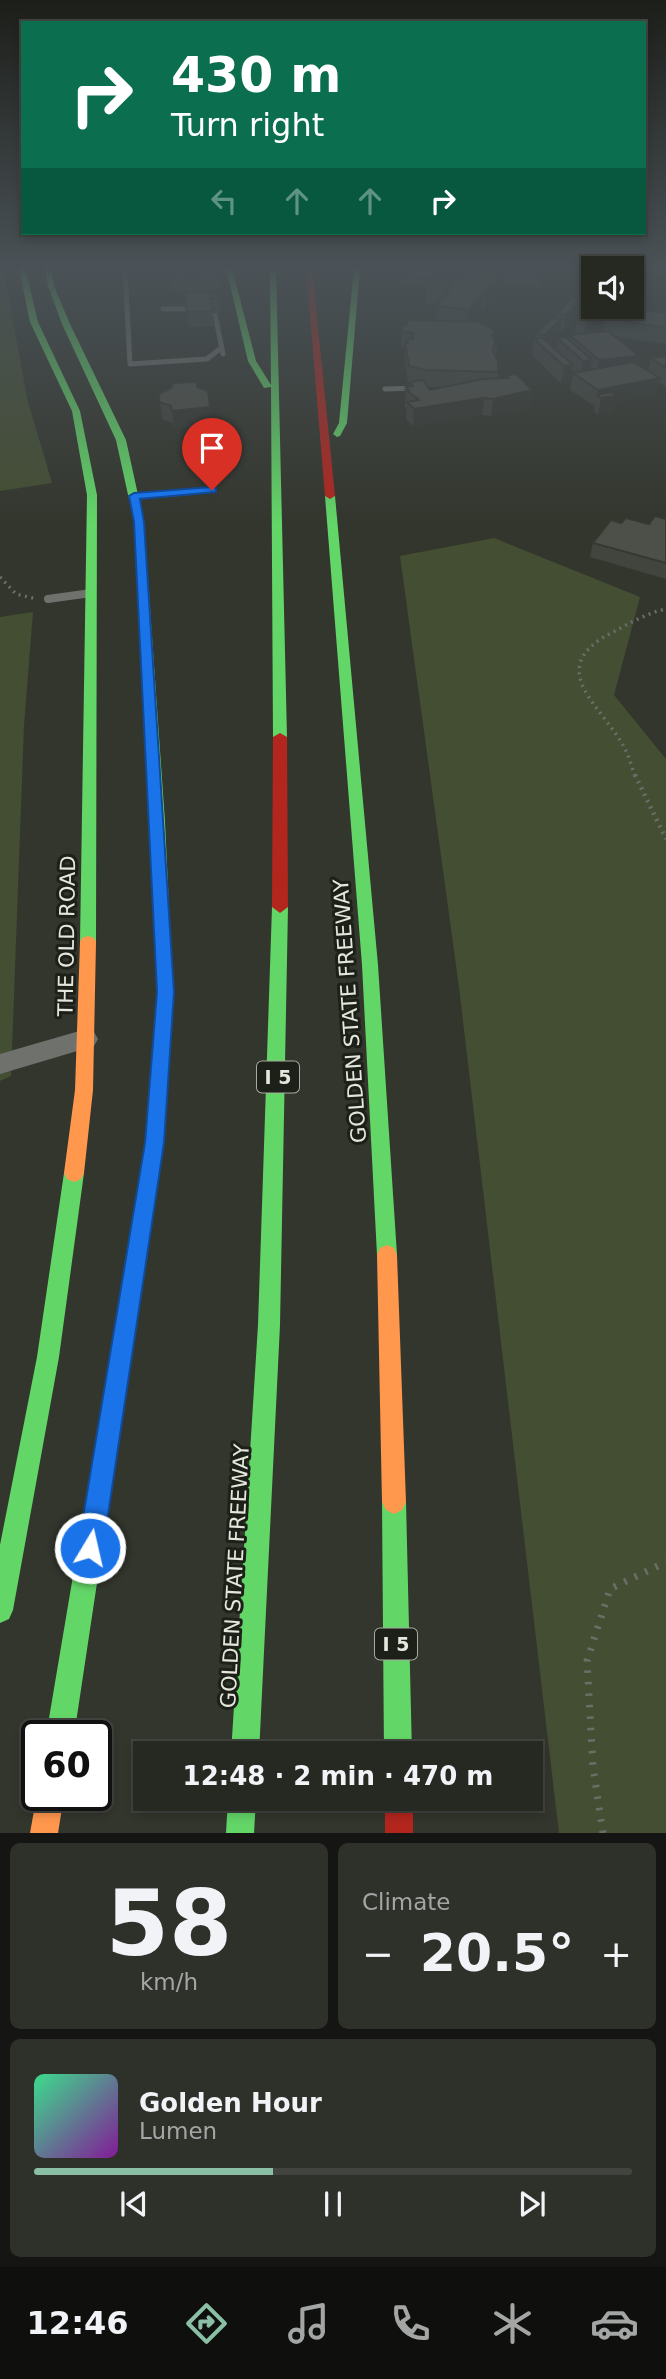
<!DOCTYPE html>
<meta charset="utf-8">
<style>
:root{--surface:#262822;--page:#2e302a;--text:#f1f3f6;--muted:#a4a6a5;--line:#424440;--accent:#8abfa5}
body{margin:0;font-family:"DejaVu Sans",sans-serif;background:var(--page);color:var(--text);height:100vh;display:flex;flex-direction:column;font-size:26px;white-space:nowrap}
*{box-sizing:border-box;margin:0}
p{font-size:23px;color:var(--muted)}
.icon{flex:none;width:38px;height:38px;fill:none;stroke:currentColor;stroke-width:2;stroke-linecap:round;stroke-linejoin:round}
.map{position:relative;height:1833px;overflow:hidden}
.details{display:flex;flex-direction:column;gap:10px;padding:10px;background:#151613;flex:1}
.details>*{flex:none}
.hud{position:absolute;left:21px;top:21px;width:625px;height:214px;border-radius:0px;box-shadow:0 4px 10px #0003,0 0 0 2px var(--line);background:#0b6e4f;color:#fff;overflow:hidden}
.fabs{position:absolute;left:581px;top:256px;display:grid;gap:14px}
.fabs a{display:grid;place-items:center;width:63px;height:63px;border-radius:0px;background:var(--surface);box-shadow:0 4px 10px #0003,0 0 0 2px var(--line);font-size:35px}
.speed{position:absolute;left:21px;top:1720px;display:flex;gap:14px;font-size:35px;font-weight:700;text-align:center}
.speed>*{display:grid;place-content:center;width:91px;height:91px;border-radius:50%;background:var(--surface);box-shadow:0 4px 10px #0003,0 0 0 2px var(--line);line-height:1}
.speed .limit{border:4px solid #111;border-radius:10px;background:#fff;color:#111}
.pin{position:absolute;display:grid;place-items:center;width:60px;height:60px;color:#fff;margin:-72px -30px;border-radius:50% 50% 50% 0;rotate:-45deg;box-shadow:0 0 7px #0007}
.pin .icon{rotate:45deg}
.me{position:absolute;width:77px;margin:-38px;rotate:9deg;stroke-linejoin:round;filter:drop-shadow(0 0 5px #0008)}
.turn{display:flex;align-items:center;gap:24px;height:147px;padding:0 35px;font-size:32px}
.turn .icon{width:91px;height:91px;stroke-width:2.5}
.turn b{display:block;font-size:49px;line-height:60px}
.lanes{display:flex;align-items:center;height:66px;padding:0 35px;background:#0003;justify-content:center;gap:35px;direction:ltr}
.lanes .off{opacity:.35}
.big{font-size:52px;font-weight:600;line-height:1.1}
.details .card{flex:1;display:flex;flex-direction:column;justify-content:center;gap:10px;min-width:0;padding:0 24px;border-radius:10px;background:var(--page)}
.details .dial{align-items:center;gap:0}
.dial b{font-size:91px;line-height:1}
.song{display:flex;align-items:center;gap:21px}
.cover{width:84px;height:84px;border-radius:10px;background:linear-gradient(135deg,hsl(150 70% 55%),hsl(290 70% 35%))}
.played{height:7px;border-radius:4px;background:linear-gradient(90deg,var(--accent) 40%,var(--line) 40%)}
.keys{display:flex;justify-content:space-around;direction:ltr}
.heat{display:flex;justify-content:space-between;align-items:center;font-size:38px;direction:ltr}
.details .tiles{flex:1;display:grid;gap:10px;grid-template-columns:1fr 1fr}
.card:last-child{grid-column:span 2}
.trip{position:absolute;left:133px;top:1741px;width:410px;height:70px;border-radius:0px;background:var(--surface);box-shadow:0 4px 10px #0003,0 0 0 2px var(--line);font-weight:600;line-height:70px;text-align:center}
.tab-bar{display:flex;height:112px;justify-content:space-around;align-items:center;background:#0f100e;color:var(--muted)}
.tab-bar .icon{width:49px;height:49px}
.tab-bar .selected{color:var(--accent)}
.tab-bar b{font-size:32px;color:var(--text)}
.map>svg:first-child{display:block}
</style>
<div class="map">
<svg width="666" height="1833" viewBox="0 0 666 1833">
<rect width="100%" height="100%" fill="#33362d"/>
<g fill="#444e32">
<polygon points="0,268 3,268 28,402 52,483 0,491"/>
<polygon points="494,538 640,597 614,695 666,759 666,1833 559,1833 459,987 400,556"/>
<polygon points="33,612 24,725 11,1076 0,1081 0,617"/>
</g>
<g fill="none" stroke-linecap="round" stroke-linejoin="round">
<g stroke="#6c6d69" stroke-width="3.5" stroke-dasharray="2 4.5" stroke-linecap="butt">
<polyline points="0,577 16,594 37,599"/>
<path d="M 635,776 C 632,768 630,759 626,751 C 605,707 541,670 611,633 C 629,624 646,613 666,609"/>
</g>
<polyline stroke="#6c6d69" stroke-width="4.5" stroke-dasharray="2 5" stroke-linecap="butt" points="635,775 666,839"/>
<polyline stroke="#6c6d69" stroke-width="7" stroke-dasharray="2.5 9" stroke-linecap="butt" points="603,1833 593,1767 587,1661 610,1589 666,1562"/>
<g stroke="#6f716d" stroke-width="5">
<polyline points="125,268 130,364 207,359 221,348"/>
<polyline points="163,309 214,309 223,354"/>
<polyline points="385,389 417,388"/>
</g>
<polyline stroke="#6f716d" stroke-width="6" points="134,496 212,490"/>
<polyline stroke="#6f716d" stroke-width="8" points="48,599 91,593"/>
<g fill="#6f716d" fill-rule="evenodd">
<polygon points="629,268 666,268 666,273 632,272 632,268"/>
<polygon points="86,1029 94,1032 98,1039 94,1046 0,1074 0,1054"/>
</g>
<g fill="#63d668" fill-rule="evenodd">
<polygon points="19,268 25,268 38,322 80,411 97,495 96,942 94,946 82,946 80,942 87,495 72,411 30,322"/>
<polygon points="45,268 51,268 54,286 70,324 126,440 144,522 165,822 173,992 164,1143 153,1217 150,1224 143,1227 136,1224 133,1217 146,1143 157,992 151,822 134,522 116,440 62,324 48,286"/>
<polygon points="226,268 232,268 256,361 271,385 270,268 276,268 287,737 280,741 273,737 271,387 264,388 248,361"/>
<polygon points="354,268 360,268 347,423 340,436 337,437 333,434 339,423"/>
<polygon points="662,268 666,268 666,272 664,271"/>
<polygon points="330,493 335,496 378,965 397,1255 394,1262 387,1265 380,1262 377,1255 362,965 325,496"/>
<polygon points="280,901 288,907 280,1325 259,1754 231,1754 258,1325 272,907"/>
<polygon points="74,1164 81,1167 84,1173 59,1357 13,1610 9,1619 0,1623 0,1545 37,1357 64,1173 67,1167"/>
<polygon points="112,1399 120,1402 123,1410 74,1736 46,1736 101,1410 104,1402"/>
<polygon points="394,1490 402,1494 406,1502 412,1754 384,1754 382,1502 386,1494"/>
<polygon points="228,1799 256,1799 254,1833 226,1833"/>
</g>
<g fill="#ff974d" fill-rule="evenodd">
<polygon points="88,936 94,938 96,942 93,1090 84,1173 81,1179 74,1182 67,1179 64,1173 75,1090 80,942 82,938"/>
<polygon points="387,1245 394,1248 397,1255 406,1502 402,1510 394,1514 386,1510 382,1502 377,1255 380,1248"/>
<polygon points="37,1794 64,1796 58,1833 30,1833"/>
</g>
<g fill="#b3261e" fill-rule="evenodd">
<polygon points="306,268 312,268 335,496 330,499 325,496"/>
<polygon points="280,733 287,737 288,907 280,913 272,907 273,737"/>
<polygon points="143,1207 150,1210 153,1217 123,1410 120,1418 112,1421 104,1418 101,1410 133,1217 136,1210"/>
<rect x="385" y="1799" width="28" height="34"/>
</g>
</g>
<g fill="#42453e" fill-rule="evenodd">
<path d="M 440,268 L 439,275 L 435,279 L 449,285 L 463,275 L 466,268 L 546,268 L 544,282 L 540,287 L 501,283 L 484,311 L 481,311 L 472,322 L 495,335 L 494,339 L 497,344 L 496,355 L 498,372 L 498,379 L 505,378 L 505,376 L 516,374 L 530,407 L 491,416 L 482,415 L 413,426 L 406,419 L 407,409 L 405,407 L 405,403 L 406,387 L 409,386 L 410,383 L 408,383 L 405,359 L 405,347 L 401,347 L 402,326 L 406,326 L 407,320 L 435,321 L 436,306 L 438,304 L 425,303 L 426,287 L 402,285 L 403,277 ZM 427,387 L 445,387 L 430,390 Z"/>
<polygon points="168,269 219,275 220,289 175,292 170,283"/>
<path d="M 593,278 L 593,306 L 621,306 L 666,313 L 666,344 L 614,336 L 639,356 L 637,364 L 648,371 L 651,358 L 666,356 L 666,387 L 659,382 L 656,394 L 615,403 L 613,413 L 598,415 L 594,411 L 595,406 L 570,390 L 573,373 L 575,373 L 572,370 L 570,382 L 561,383 L 532,355 L 534,339 L 536,338 L 536,334 L 557,318 L 557,313 ZM 578,313 L 581,313 L 578,317 L 575,332 L 583,333 L 570,335 L 569,340 L 557,338 L 556,350 L 550,344 L 559,335 L 560,330 L 563,330 L 578,315 ZM 598,316 L 606,317 L 603,331 L 584,333 L 598,318 Z"/>
<polygon points="184,292 209,295 219,298 220,313 213,313 215,326 189,327"/>
<polygon points="197,387 208,391 212,425 174,428 173,423 162,419 159,394"/>
<polygon points="666,519 666,579 590,557 593,543 621,523 649,524"/>
</g>
<g fill="#363832">
<polygon points="440,268 439,275 431,284 428,283 428,279"/>
<polygon points="501,268 503,268 501,283 484,311 486,291"/>
<polygon points="543,268 546,268 544,282 540,287"/>
<polygon points="450,281 447,293 445,292 444,305 446,285"/>
<polygon points="483,291 481,311 466,331 468,310"/>
<polygon points="580,300 578,315 563,330 566,315"/>
<polygon points="598,306 600,306 598,318 584,334 587,318"/>
<polygon points="561,319 559,335 545,349 543,347 545,335"/>
<polygon points="639,356 635,372 596,376 599,360"/>
<polygon points="592,360 589,377 580,378 583,361"/>
<polygon points="573,365 570,382 561,383 564,366"/>
<polygon points="660,378 656,394 615,403 613,413 598,415 601,398 597,395 598,390"/>
<polygon points="532,390 530,407 491,416 493,399"/>
<polygon points="484,398 482,415 413,426 414,409"/>
<polygon points="210,407 212,425 174,428 172,411"/>
</g>
<g fill="#4d5048" stroke="#363832" stroke-width="2">
<polygon points="172,268 217,268 219,275 174,277 168,269"/>
<polygon points="412,268 439,268 428,279 403,277"/>
<polygon points="466,268 501,268 486,291 483,291 468,310 436,306 441,300 439,300 448,293 445,292 450,287 447,286 463,275"/>
<polygon points="431,278 450,281 446,285 427,283"/>
<polygon points="592,278 593,300 574,296"/>
<polygon points="206,291 209,295 218,294 219,298 210,298 213,311 187,312 184,292"/>
<polygon points="572,298 580,300 566,315 557,313"/>
<polygon points="592,302 593,306 598,306 587,318 578,317"/>
<polygon points="617,306 666,313 666,328 606,318"/>
<polygon points="552,318 561,319 545,335 536,334"/>
<polygon points="407,320 478,322 493,329 495,335 492,335 497,344 494,344 493,351 498,361 498,372 425,370 409,366 405,343 408,343 407,339 413,339 413,333 402,331 402,326 407,326"/>
<polygon points="608,331 639,356 599,360 570,335"/>
<polygon points="566,337 592,360 583,361 557,338"/>
<polygon points="543,338 573,365 564,366 534,339"/>
<polygon points="666,356 666,368 651,358"/>
<polygon points="633,362 660,378 598,390 573,373"/>
<polygon points="516,374 532,390 493,399 484,398 414,409 407,402 419,400 406,390 409,390 406,387 413,386 410,382 423,380 430,390 483,379 508,378 505,376"/>
<polygon points="197,382 197,387 208,391 210,407 172,411 171,406 159,402 159,394 171,388 173,383"/>
<polygon points="612,392 616,396 601,398 597,395"/>
<polygon points="655,516 666,519 666,563 593,543 611,520 621,523 626,518 649,524"/>
</g>
<linearGradient id="sky" x2="0" y2="1"><stop stop-color="#1c1e19"/><stop offset="0.51" stop-color="#4a5257"/><stop offset="1" stop-color="#4a5257" stop-opacity="0"/></linearGradient>
<rect width="666" height="524" fill="url(#sky)"/>
<polygon fill="#1a73e8" stroke="#114b97" stroke-width="2" points="212,487 216,488 216,492 140,499 144,522 174,992 164,1143 103,1548 99,1556 90,1560 81,1556 78,1548 145,1143 157,992 134,522 129,496 134,493"/>
<g text-anchor="middle" stroke-width="6" stroke-linejoin="round" paint-order="stroke">
<g fill="#1d2018" stroke="#a8aba1" stroke-width="2">
<rect x="257" y="1061.5" width="42" height="31" rx="5"/>
<rect x="375" y="1628.5" width="42" height="31" rx="5"/>
</g>
<g font-size="19" font-weight="bold" fill="#e3e7dc">
<text x="278" y="1084">I 5</text>
<text x="396" y="1651">I 5</text>
</g>
<g font-size="21" fill="#e3e7dc" stroke="#1d2018">
<text transform="translate(67 936) rotate(-89)" y="7">THE OLD ROAD</text>
<text transform="translate(350 1011) rotate(-94)" y="7">GOLDEN STATE FREEWAY</text>
<text transform="translate(235 1576) rotate(-87)" y="7">GOLDEN STATE FREEWAY</text>
</g>
</g>
</svg>
<div class="fabs">
<a><svg class="icon" aria-label="sound" viewBox="0 0 24 24"><path d="M4 9h4l5-4v14l-5-4H4zM17 9q2 3 0 6"/></svg></a>
</div>
<div class="speed"><div class="limit">60</div></div>
<div class="pin" style="left:212px;top:490px;background:#d93025"><svg class="icon" aria-label="arrive" viewBox="0 0 24 24"><path d="M6 21V4h12l-3 4 3 4H6"/></svg></div>
<svg class="me" style="left:90px;top:1548px" viewBox="-20 -20 40 40"><circle r="17" fill="#1a73e8" stroke="#fff" stroke-width="3"/><path d="M0-11L8 9 0 5-8 9z" fill="#fff"/></svg>
<div class="trip">12:48 · 2 min · 470 m</div>
<div class="hud">
<div class="turn"><svg class="icon" aria-label="right" viewBox="0 0 24 24"><path d="M7 20v-9h11M14 6l5 5-5 5"/></svg><div><b>430 m</b>Turn right</div></div>
<div class="lanes"><svg class="icon off" aria-label="left" viewBox="0 0 24 24"><path d="M17 20v-9H6M10 6l-5 5 5 5"/></svg><svg class="icon off" aria-label="ahead" viewBox="0 0 24 24"><path d="M12 20V5M6 11l6-6 6 6"/></svg><svg class="icon off" aria-label="ahead" viewBox="0 0 24 24"><path d="M12 20V5M6 11l6-6 6 6"/></svg><svg class="icon" aria-label="right" viewBox="0 0 24 24"><path d="M7 20v-9h11M14 6l5 5-5 5"/></svg></div>
</div>
</div>
<section class="details">
<div class="tiles">
<div class="card dial"><b>58</b><p>km/h</p></div>
<div class="card"><p>Climate</p>
<div class="heat"><a>−</a><b class="big">20.5°</b><a>+</a></div>
</div>
<div class="card">
<div class="song"><i class="cover"></i><div><b>Golden Hour</b><p>Lumen</p></div></div>
<div class="played"></div>
<div class="keys"><svg class="icon" aria-label="previous" viewBox="0 0 24 24"><path d="M18 5L8 12l10 7zM5 5v14"/></svg><svg class="icon" aria-label="pause" viewBox="0 0 24 24"><path d="M8 5v14M16 5v14"/></svg><svg class="icon" aria-label="next" viewBox="0 0 24 24"><path d="M6 5l10 7-10 7zM19 5v14"/></svg></div>
</div>
</div>
</section>
<nav class="tab-bar">
<b>12:46</b>
<svg class="icon selected" aria-label="directions" viewBox="0 0 24 24"><path d="M12 3l9 9-9 9-9-9zM9 14v-3h6M13 9l2 2-2 2"/></svg>
<svg class="icon" aria-label="music" viewBox="0 0 24 24"><path d="M9 18V5l10-2v13"/><circle cx="6" cy="18" r="3"/><circle cx="16" cy="16" r="3"/></svg>
<svg class="icon" aria-label="phone" viewBox="0 0 24 24"><path d="M5 4h4l2 5-3 2q2 4 5 5l2-3 5 2v4C11 20 4 13 5 4z"/></svg>
<svg class="icon" aria-label="climate" viewBox="0 0 24 24"><path d="M12 3v18M4 7l16 10M4 17L20 7"/></svg>
<svg class="icon" aria-label="car" viewBox="0 0 24 24"><path d="M5 17H2v-5l4-1 3-4h7l3 4 3 1v5h-3M9 17h6M6 11h13"/><circle cx="7" cy="17" r="2"/><circle cx="17" cy="17" r="2"/></svg>
</nav>
